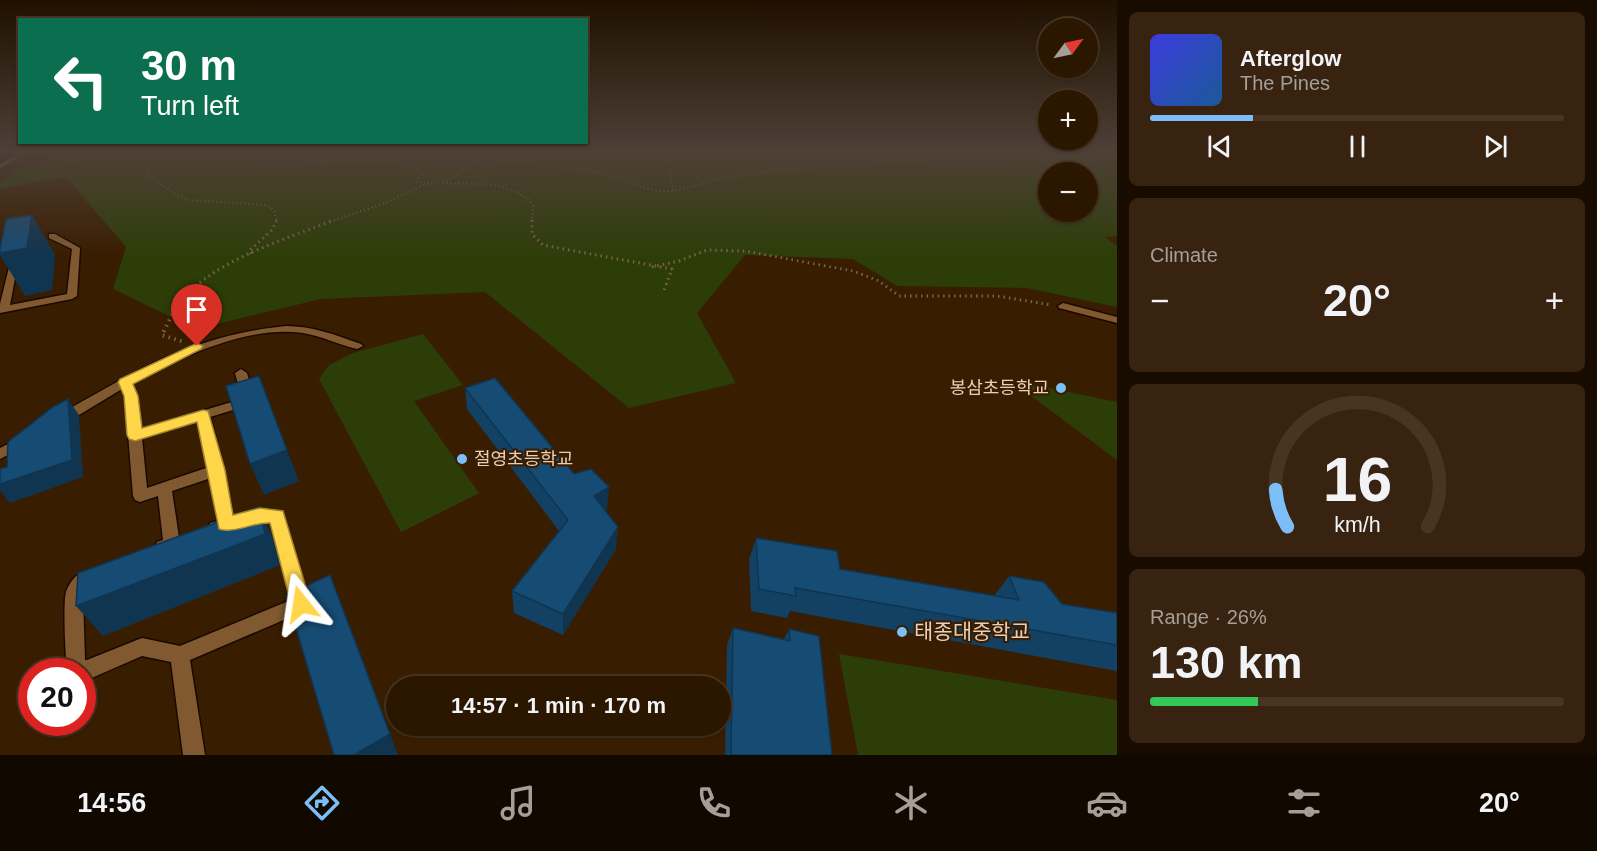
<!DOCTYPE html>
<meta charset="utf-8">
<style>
:root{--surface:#2b1600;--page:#37230f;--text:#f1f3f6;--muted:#a69f99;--line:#473522;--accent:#7bbef8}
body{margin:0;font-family:Arial,"Noto Sans KR",sans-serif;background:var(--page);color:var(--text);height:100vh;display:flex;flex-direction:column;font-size:22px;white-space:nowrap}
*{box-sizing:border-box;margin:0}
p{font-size:20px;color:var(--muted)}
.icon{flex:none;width:33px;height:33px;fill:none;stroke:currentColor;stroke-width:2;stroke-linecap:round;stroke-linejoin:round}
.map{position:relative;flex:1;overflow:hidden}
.side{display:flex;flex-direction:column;gap:12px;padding:12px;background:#180c00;width:480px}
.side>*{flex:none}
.banner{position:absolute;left:18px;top:18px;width:570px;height:126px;border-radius:0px;box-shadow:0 2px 4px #0004,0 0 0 2px var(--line);background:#0b6e4f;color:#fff;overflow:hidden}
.needle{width:39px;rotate:57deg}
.buttons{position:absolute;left:1038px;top:18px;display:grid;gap:12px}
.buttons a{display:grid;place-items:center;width:60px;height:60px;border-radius:50%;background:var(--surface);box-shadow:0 2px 4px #0004,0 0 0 2px var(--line);font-size:30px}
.speed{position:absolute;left:18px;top:658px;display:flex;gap:12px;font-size:30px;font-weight:700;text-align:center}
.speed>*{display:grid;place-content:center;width:78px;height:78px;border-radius:50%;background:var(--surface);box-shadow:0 2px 4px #0004,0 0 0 2px var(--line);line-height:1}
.speed .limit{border:9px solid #d22;background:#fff;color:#111}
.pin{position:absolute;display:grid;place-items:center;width:51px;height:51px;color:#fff;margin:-62px -26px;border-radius:50% 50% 50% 0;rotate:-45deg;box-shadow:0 0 6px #0007}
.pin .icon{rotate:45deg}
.me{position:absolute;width:66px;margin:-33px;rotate:345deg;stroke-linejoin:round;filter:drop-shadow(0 0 4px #0008)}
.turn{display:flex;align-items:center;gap:21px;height:126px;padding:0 24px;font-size:27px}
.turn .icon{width:78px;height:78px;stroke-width:2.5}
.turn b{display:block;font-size:42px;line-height:51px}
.big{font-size:45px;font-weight:700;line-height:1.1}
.side .tile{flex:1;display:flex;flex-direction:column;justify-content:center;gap:9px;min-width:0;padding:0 21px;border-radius:9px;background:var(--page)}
.side .dial{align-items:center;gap:0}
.dial svg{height:156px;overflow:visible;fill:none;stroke:var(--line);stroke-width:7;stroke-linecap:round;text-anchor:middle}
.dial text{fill:var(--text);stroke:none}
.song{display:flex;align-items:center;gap:18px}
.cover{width:72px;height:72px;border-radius:9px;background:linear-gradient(135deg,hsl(240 70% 55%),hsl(210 70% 35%))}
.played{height:6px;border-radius:3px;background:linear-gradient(90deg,var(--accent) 25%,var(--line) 25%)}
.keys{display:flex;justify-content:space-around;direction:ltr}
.heat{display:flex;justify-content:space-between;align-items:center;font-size:33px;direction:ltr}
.charge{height:9px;border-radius:4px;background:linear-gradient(90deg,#34c759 26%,var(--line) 0)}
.trip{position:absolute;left:386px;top:676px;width:345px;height:60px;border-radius:30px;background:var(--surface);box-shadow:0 2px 4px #0004,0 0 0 2px var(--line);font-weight:700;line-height:60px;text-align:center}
.tab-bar{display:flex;height:96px;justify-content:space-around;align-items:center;background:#110900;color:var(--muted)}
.tab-bar .icon{width:42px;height:42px}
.tab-bar .on{color:var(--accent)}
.tab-bar b{font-size:27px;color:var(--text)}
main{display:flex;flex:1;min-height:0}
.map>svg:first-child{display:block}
</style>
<main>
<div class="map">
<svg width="1117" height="755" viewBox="0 0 1117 755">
<rect width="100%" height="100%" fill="#391d00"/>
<g fill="#2d3d08" fill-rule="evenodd">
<path d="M 59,151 L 1117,151 L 1117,236 L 1105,237 L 1117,246 L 1117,307 L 1027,288 L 897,286 L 853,259 L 745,255 L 697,313 L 736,383 L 629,408 L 485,292 L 321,299 L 196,329 L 113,289 L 126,247 L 66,177 L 0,189 L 0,185 L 13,172 L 44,163 ZM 1048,172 L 1088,172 L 1088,212 L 1048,212 Z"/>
<polygon points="423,334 463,385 414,401 479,493 401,532 319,379 329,365 353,353"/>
<polygon points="1016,381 1117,402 1117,460 1022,389"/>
<polygon points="839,654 1117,700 1117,755 858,755"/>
</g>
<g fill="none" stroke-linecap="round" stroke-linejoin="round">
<g stroke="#1b0900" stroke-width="3">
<g id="service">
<polygon points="22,151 30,151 0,169 0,164"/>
<polygon points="49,234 55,234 80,248 77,296 72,299 0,313 0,304 12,255 18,255 19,257 10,305 67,294 72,249 49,238"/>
<polygon points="1063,303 1117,317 1117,323 1059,308 1058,306"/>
<path d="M 286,326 C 312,326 336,335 361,344 L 363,346 L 357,349 C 339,345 322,336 303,333 C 248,325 179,357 132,384 L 137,396 L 141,429 L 242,399 L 235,373 L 241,369 L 247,373 L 255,401 L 253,404 L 210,417 L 224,470 L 234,524 L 232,528 L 216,534 L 210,533 L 208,528 L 210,523 L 218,521 L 211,478 L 172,491 L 180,544 L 178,549 C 170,551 165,554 157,552 L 155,547 L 157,542 L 163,540 L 158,496 L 140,502 L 135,500 L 133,496 L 125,396 L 122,389 L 69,421 L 59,421 L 57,418 L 59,415 C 137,370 195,335 286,326 ZM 198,421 L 209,467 L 147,488 L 142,438 Z"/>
<polygon points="20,438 25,440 27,443 25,446 0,459 0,448"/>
<path d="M 260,509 L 282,512 L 310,604 L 307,610 L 190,660 L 205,755 L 183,755 L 171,662 L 142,656 L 87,680 L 82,679 L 82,672 L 68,672 C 65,662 63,602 66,592 C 70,581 80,568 92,572 L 95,577 L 83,596 L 85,660 L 87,660 L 142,638 L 180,646 L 291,600 L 271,522 C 262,521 252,525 244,522 L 241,518 L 244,514 Z"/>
</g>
</g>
<g stroke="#7c6248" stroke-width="2" stroke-dasharray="1 3" stroke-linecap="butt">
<polyline points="78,151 70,163 90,151"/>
<polyline points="160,151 149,164 148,175 178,196 189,200 266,205 274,210 277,222"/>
<polyline points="298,151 301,159 321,163 326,157 339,151"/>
<path d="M 444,151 C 494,161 546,163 597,172 C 619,176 639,190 662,191 C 684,192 706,181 728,177 C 777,169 828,166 877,163 C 909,161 940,161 971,151"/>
<polyline points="662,151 659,152 673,164 670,175 673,191"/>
<polyline points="338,152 341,157 321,163 395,161 412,166 422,175 416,181"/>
<polyline points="495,158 497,158 492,154 498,151"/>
<polyline points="416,182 430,183"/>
<path d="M 443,183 C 473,184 511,180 533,205 L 532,222"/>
<polyline points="330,222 385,203 424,185 446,181 481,159"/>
</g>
<g stroke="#7c6248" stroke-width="3" stroke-dasharray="1.5 4" stroke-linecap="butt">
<polyline points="532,220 532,234 543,245 672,269 663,293"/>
<polyline points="251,254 249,251 272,230 277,220"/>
<polyline points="652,267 679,261 707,250 745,251 853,271 879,281 899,296 997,296 1052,305"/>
<path d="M 174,311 C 203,263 284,240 334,220"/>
</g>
<polyline stroke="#7c6248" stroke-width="4" stroke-dasharray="1.5 4.5" stroke-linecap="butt" points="175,309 162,335 184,342"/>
<use href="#service" fill="#815930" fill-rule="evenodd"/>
</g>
<g fill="#134164">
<polygon points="465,388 574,474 607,509 605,511 616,549 563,635 514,613 512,591 559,531 467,409"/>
<polygon points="756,538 840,569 994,596 1009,576 1062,604 1117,613 1117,671 790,611 787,618 751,611 749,560"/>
<polygon points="733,628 784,639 789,629 832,755 725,755 727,645"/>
</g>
<g fill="#0f3551">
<polygon points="32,215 55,255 52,290 25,296 0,255 0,253"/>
<polygon points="68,399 79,415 83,477 10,503 0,491 0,484"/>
<polygon points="287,450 299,481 264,495 250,464"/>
<polygon points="609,487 607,509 593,519 594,496"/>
<polygon points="259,507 273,539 280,565 103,636 76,606"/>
<polygon points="618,527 616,549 563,635 563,614"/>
<polygon points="342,606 398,755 354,755"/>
</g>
<g fill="#164c74" stroke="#0f3551" stroke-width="1.5">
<polygon points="32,215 27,248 0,253 0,248 6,219"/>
<polygon points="259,376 287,450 250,464 226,386"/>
<polygon points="495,378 574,474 591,469 609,487 594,496 618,527 563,614 512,591 568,520 465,388"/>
<polygon points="68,399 72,460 0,484 0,469 7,467 8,442 53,407"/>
<polygon points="259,507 265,534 76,606 78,573"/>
<polygon points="756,538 837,551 840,569 1019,600 1009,576 1044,582 1062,604 1117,613 1117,645 795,588 796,596 759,589"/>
<polygon points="330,575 390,734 354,755 334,755 286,595"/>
<polygon points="733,628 790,641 789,629 819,636 832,755 731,755"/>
</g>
<linearGradient id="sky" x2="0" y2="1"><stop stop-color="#1f1000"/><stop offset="0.59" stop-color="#4e4037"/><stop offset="1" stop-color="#4e4037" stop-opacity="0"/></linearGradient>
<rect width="1117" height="257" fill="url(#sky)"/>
<path fill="#ffd54a" stroke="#a68a30" stroke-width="1.5" d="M 197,343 L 203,346 L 201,349 L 133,384 L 138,396 L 142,428 L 203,410 L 208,411 L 225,470 L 233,515 L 260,508 L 283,511 L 311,604 L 308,610 L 301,613 L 293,610 L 291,604 L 270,523 C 253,522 235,534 219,529 L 197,422 L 135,441 L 129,439 L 127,435 L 124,396 L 118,382 L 120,379 Z"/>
<g fill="#7bbef8" stroke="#391d00" stroke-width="2">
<circle cx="1061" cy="388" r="6"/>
<circle cx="462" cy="459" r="6"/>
<circle cx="902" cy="632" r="6"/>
</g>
<g text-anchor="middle" stroke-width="4.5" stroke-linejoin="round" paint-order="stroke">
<g font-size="18" fill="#e7d0bb" stroke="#391d00" text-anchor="end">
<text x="1049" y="394">봉삼초등학교</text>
<text x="474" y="465" text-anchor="start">절영초등학교</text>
</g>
<g font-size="21" fill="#e7d0bb" stroke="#391d00" text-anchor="start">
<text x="914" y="639">태종대중학교</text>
</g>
</g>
</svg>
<div class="buttons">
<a><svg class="needle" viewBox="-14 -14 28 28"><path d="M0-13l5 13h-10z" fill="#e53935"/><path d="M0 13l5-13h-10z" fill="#a69f99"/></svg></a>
<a>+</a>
<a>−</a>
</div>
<div class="speed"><div class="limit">20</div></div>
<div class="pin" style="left:197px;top:346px;background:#d93025"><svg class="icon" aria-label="arrive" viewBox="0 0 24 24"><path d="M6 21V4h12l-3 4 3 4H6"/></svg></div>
<svg class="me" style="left:301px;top:604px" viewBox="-20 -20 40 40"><path d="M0-17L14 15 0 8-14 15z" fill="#ffd54a" stroke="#fff" stroke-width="4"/></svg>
<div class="trip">14:57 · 1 min · 170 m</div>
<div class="banner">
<div class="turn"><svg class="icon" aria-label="left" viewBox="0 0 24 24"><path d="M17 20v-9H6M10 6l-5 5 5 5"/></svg><div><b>30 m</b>Turn left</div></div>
</div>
</div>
<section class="side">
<div class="tile">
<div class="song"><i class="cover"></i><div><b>Afterglow</b><p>The Pines</p></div></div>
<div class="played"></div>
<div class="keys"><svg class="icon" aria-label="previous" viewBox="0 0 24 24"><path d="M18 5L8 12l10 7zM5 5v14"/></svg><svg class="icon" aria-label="pause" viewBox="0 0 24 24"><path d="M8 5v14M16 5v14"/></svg><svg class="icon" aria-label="next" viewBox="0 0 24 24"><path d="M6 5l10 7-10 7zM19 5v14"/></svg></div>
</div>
<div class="tile"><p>Climate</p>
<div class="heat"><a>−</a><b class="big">20°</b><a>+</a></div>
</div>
<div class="tile dial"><svg viewBox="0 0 100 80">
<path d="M14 69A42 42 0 1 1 86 69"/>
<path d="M14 69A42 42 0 0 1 8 50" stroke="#7bbef8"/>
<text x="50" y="56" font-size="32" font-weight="700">16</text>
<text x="50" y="72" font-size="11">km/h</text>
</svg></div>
<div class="tile"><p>Range · 26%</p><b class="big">130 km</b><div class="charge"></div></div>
</section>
</main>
<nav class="tab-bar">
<b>14:56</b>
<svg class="icon on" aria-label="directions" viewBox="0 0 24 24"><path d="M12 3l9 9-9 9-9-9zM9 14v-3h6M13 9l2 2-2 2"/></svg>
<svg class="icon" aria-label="music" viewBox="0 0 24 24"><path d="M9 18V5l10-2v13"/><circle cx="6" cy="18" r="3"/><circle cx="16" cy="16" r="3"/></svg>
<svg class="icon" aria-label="phone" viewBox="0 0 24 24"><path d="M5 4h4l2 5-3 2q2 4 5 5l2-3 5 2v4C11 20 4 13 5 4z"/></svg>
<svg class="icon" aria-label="climate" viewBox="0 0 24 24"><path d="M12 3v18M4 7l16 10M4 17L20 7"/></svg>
<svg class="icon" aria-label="car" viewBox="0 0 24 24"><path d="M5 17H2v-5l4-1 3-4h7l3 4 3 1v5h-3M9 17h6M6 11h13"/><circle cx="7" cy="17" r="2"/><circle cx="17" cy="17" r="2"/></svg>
<svg class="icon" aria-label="filters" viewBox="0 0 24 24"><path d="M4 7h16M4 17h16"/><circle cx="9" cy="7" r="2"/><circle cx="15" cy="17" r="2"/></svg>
<b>20°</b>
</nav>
